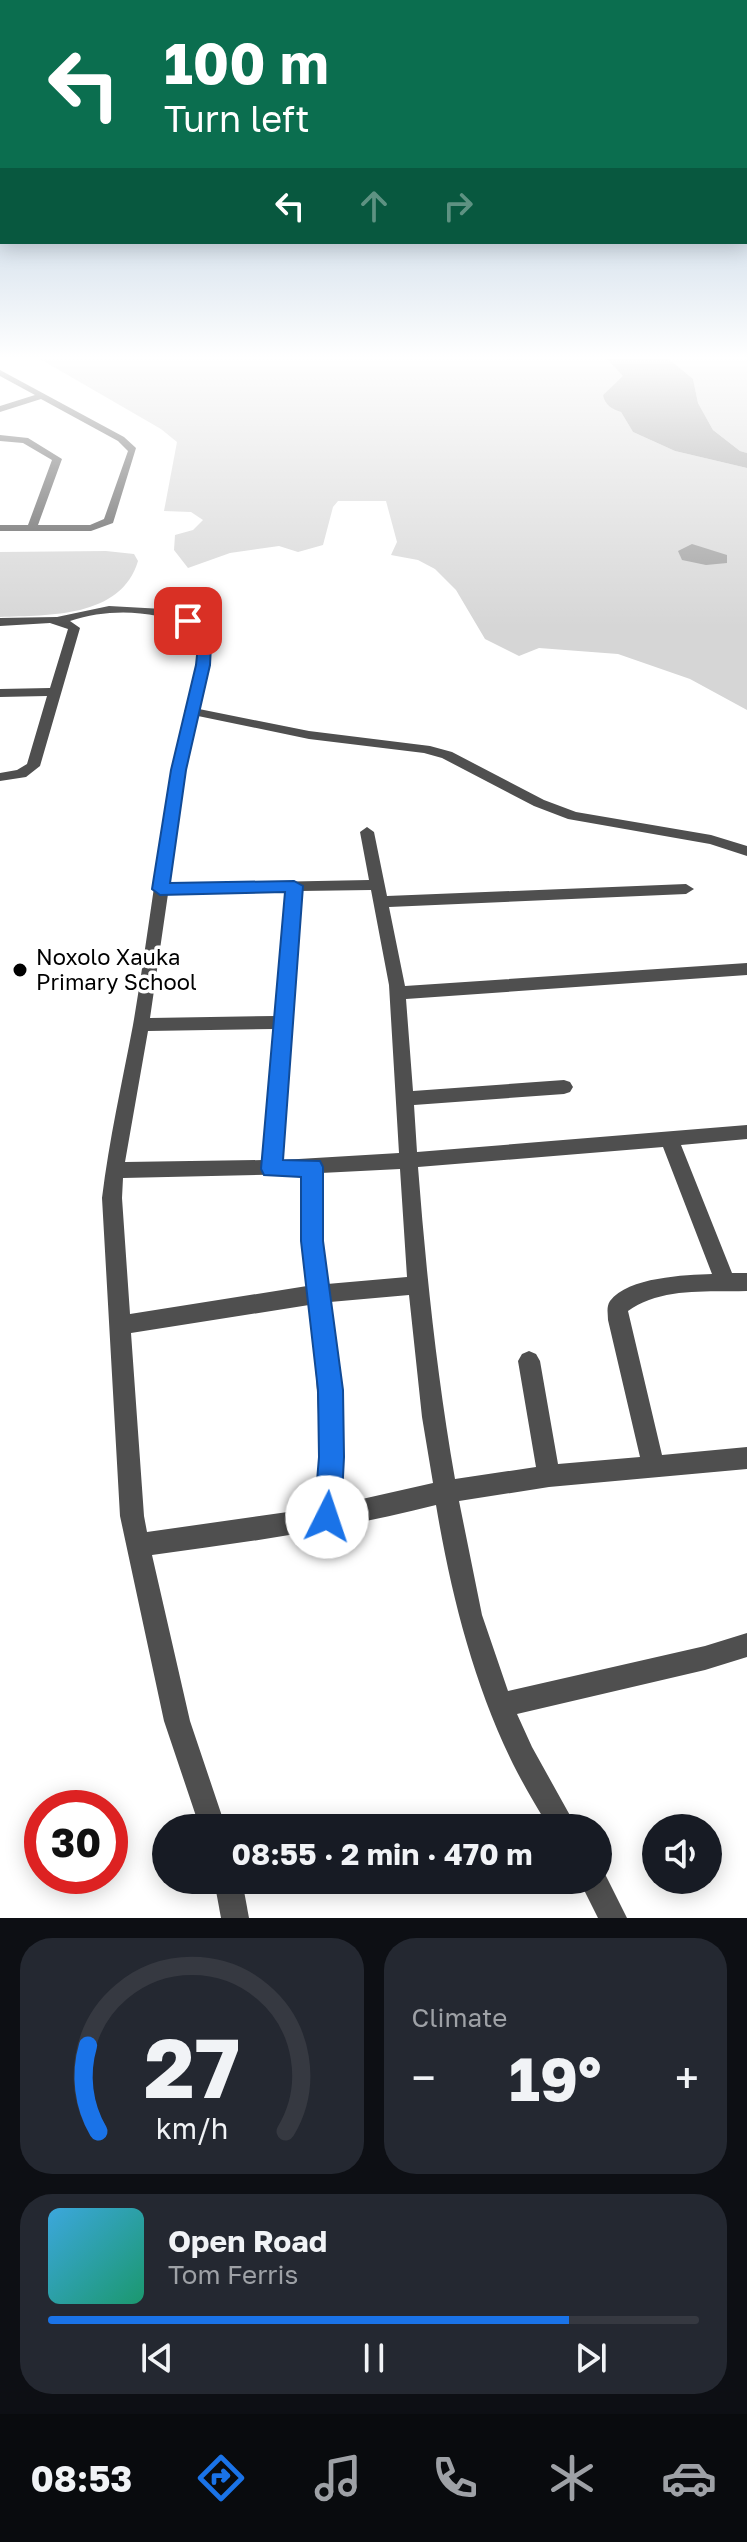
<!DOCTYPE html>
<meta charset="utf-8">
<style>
:root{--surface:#171b24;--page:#242831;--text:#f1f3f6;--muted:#9ea1a6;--line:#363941;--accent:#1a73e8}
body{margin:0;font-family:"Golos Text",sans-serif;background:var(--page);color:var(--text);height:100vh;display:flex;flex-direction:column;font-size:30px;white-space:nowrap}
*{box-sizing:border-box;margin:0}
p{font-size:26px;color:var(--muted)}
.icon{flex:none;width:44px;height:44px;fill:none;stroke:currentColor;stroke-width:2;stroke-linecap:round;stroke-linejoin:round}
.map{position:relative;height:1918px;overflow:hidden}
.details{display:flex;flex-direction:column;gap:20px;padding:20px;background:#0d0f14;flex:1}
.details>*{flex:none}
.banner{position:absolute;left:0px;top:0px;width:748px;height:244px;box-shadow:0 4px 20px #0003;background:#0b6e4f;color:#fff;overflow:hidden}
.buttons{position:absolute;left:642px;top:1814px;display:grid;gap:16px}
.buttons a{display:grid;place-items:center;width:80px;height:80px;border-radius:50%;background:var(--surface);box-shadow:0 4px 20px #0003;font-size:40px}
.speed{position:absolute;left:24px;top:1790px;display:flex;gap:16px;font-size:40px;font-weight:700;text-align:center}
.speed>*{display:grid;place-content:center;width:104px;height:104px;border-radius:50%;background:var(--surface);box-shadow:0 4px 20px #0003;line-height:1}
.speed .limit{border:12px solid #d22;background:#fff;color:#111}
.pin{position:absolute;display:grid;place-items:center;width:68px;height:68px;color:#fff;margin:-34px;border-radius:16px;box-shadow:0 4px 12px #0006}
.me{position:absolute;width:88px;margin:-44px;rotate:4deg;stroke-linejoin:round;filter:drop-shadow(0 0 6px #0008)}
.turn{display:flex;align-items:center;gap:28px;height:168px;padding:0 32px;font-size:36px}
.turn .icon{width:104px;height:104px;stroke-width:2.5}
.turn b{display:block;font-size:56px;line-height:68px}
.lanes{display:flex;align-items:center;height:76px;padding:0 32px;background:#0003;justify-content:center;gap:40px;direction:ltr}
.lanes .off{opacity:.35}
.big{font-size:60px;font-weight:700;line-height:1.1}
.details .tile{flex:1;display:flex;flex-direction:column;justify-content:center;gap:12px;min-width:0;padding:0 28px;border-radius:32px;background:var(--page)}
.details .dial{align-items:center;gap:0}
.dial svg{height:208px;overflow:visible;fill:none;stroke:var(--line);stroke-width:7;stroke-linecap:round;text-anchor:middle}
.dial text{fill:var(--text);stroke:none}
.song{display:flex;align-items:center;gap:24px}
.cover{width:96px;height:96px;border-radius:12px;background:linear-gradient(135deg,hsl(200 70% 55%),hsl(160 70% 35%))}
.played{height:8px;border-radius:4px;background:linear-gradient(90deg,var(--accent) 80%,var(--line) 80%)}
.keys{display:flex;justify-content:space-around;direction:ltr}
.heat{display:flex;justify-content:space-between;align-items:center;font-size:44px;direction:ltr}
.details .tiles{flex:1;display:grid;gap:20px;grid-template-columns:1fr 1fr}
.tile:last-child{grid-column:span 2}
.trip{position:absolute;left:152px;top:1814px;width:460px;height:80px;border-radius:40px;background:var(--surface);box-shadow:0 4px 20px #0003;font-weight:700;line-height:80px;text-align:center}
.tab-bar{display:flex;height:128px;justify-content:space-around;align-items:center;background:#090b0e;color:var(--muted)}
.tab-bar .icon{width:56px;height:56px}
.tab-bar .active{color:var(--accent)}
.tab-bar b{font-size:36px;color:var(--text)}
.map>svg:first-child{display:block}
</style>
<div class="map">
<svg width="747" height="1918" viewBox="0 0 747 1918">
<rect width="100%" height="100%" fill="#fff"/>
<g fill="#d6d6d6">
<polygon points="40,359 607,359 624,376 603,395 621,412 633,432 675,451 747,468 747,710 690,679 618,654 539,648 519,656 485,639 456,590 435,569 418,560 391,555 397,542 386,501 338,501 333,507 323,545 298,552 279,546 230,553 188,568 174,550 175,535 193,530 203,520 191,512 164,511 177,442 161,429"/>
<polygon points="669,359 747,359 747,453 740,451 713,430 698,403 693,379"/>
<path d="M 106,551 L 134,554 L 138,561 C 121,618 49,615 0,617 L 0,552 Z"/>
</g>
<g fill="#9d9d9d">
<path d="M 607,359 L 669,359 L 693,379 L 698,403 L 713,430 L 740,451 L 747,453 L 747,468 L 675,451 L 633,432 L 621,412 C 612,409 605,405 603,395 L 623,376 Z"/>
<polygon points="692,544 727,555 727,563 706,565 682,560 678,551"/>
</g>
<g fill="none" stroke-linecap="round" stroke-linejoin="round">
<g fill="#4f4f4f" fill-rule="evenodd">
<polygon points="0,370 124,437 136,448 113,523 91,531 0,531 0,525 28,525 52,460 23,443 0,441 0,435 28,438 62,459 38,525 90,525 104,519 128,451 118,441 41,399 0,412 0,406 35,395 0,376"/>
<path d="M 109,606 L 163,609 L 200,623 C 216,653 206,677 199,709 L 309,731 L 430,746 L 452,752 L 544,800 L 576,812 L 711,835 L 747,846 L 747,856 L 710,844 L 568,819 L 534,806 L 442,758 L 424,753 L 309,739 L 198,716 L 186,770 L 170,884 L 369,880 L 360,832 L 367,827 L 374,832 L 387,896 L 686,884 L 694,889 L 686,894 L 389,907 L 405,986 L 747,963 L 747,975 L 406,999 L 413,1091 L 564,1080 L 570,1082 L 573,1087 L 570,1092 L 564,1094 L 414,1105 L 417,1152 L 747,1125 L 747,1139 L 681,1145 L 732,1273 L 747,1273 L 747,1291 C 709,1292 660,1287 628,1311 L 662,1455 L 747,1447 L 747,1469 L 549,1487 L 459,1501 L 482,1615 L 508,1691 L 705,1646 L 747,1633 L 747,1657 L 705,1670 L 517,1714 L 532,1747 L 577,1828 L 549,1828 C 537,1807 524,1786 513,1764 C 473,1682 451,1594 436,1505 C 343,1529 248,1542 152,1555 L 190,1721 L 226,1828 L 200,1828 L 164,1721 L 120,1516 L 102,1198 C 109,1140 122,1083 133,1025 C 151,921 161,817 185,714 L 184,711 L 187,708 C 194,678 203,657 191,627 C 153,610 110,608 70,621 L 80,628 L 40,766 L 26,777 L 0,781 L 0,773 L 17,770 L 27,764 L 47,696 L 0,697 L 0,689 L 50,688 L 68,629 L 50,623 L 0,626 L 0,618 L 57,617 ZM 371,890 L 389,985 L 399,1153 L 282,1160 L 301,891 ZM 286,892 L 276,1016 L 150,1018 L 168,894 ZM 274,1029 L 263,1160 L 125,1162 L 148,1031 ZM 663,1147 L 712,1274 C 685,1275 628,1277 610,1301 C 606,1307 608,1314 608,1320 L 640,1457 L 558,1464 L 540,1361 L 536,1354 L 529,1351 L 522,1354 L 518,1361 L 536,1467 L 455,1479 C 437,1376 426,1272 418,1167 ZM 400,1169 L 407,1277 L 327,1284 L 322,1241 L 321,1173 ZM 303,1174 L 302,1241 L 307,1286 L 130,1314 L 122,1198 L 123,1178 ZM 409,1295 L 422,1417 L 433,1483 L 340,1504 C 345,1435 338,1370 330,1302 ZM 309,1305 C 317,1373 322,1439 316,1508 L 147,1532 L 144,1516 L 131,1333 Z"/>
<polygon points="598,1868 603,1870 627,1918 598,1918 579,1880 598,1880"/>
<polygon points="214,1880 242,1880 249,1918 221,1918"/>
</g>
</g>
<linearGradient id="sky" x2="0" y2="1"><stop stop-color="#8aabca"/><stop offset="0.57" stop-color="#fff"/><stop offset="1" stop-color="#fff" stop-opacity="0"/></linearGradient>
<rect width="747" height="627" fill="url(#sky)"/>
<polygon fill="#1a73e8" stroke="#114b97" stroke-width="2" points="183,618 193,618 207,632 211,645 210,665 186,770 170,883 294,881 303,886 283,1160 320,1161 323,1167 323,1241 343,1390 344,1457 341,1517 337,1526 327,1530 318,1526 314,1517 319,1457 318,1390 301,1241 301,1177 264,1175 261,1169 285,892 160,895 152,889 171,770 196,665 198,645 194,633 181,621"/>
<circle fill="#000" stroke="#fff" stroke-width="3" cx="20" cy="970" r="8"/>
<g text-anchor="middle" stroke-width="7" stroke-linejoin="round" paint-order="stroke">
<g font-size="22" fill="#000" stroke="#fff" text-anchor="start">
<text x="36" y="965">Noxolo Xauka<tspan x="36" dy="25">Primary School</tspan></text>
</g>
</g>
</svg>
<div class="buttons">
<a><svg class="icon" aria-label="sound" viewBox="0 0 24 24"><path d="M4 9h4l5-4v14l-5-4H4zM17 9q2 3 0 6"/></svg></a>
</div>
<div class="speed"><div class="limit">30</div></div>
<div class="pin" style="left:188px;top:621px;background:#d93025"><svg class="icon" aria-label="arrive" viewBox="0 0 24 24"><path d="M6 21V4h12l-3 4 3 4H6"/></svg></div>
<svg class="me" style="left:327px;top:1517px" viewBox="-20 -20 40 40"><circle r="19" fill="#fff"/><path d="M0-13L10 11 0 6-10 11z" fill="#1a73e8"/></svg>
<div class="trip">08:55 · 2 min · 470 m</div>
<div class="banner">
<div class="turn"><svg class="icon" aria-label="left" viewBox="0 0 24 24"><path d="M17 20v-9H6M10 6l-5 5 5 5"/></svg><div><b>100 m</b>Turn left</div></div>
<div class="lanes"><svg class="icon" aria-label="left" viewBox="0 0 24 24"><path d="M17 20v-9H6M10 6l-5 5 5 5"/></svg><svg class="icon off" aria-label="ahead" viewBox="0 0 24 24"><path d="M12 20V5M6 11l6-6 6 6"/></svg><svg class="icon off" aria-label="right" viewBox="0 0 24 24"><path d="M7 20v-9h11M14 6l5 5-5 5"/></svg></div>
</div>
</div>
<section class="details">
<div class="tiles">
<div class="tile dial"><svg viewBox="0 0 100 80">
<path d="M14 69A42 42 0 1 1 86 69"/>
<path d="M14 69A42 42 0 0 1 10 36" stroke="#1a73e8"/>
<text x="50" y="56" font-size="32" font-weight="700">27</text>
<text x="50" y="72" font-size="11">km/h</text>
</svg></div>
<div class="tile"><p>Climate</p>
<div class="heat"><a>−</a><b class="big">19°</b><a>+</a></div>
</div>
<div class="tile">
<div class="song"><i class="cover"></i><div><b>Open Road</b><p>Tom Ferris</p></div></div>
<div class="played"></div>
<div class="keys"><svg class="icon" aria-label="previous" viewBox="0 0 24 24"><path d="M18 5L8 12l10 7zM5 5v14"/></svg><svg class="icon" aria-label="pause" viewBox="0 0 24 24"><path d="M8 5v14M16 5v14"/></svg><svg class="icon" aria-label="next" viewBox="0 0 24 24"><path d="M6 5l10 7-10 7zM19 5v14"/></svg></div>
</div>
</div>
</section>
<nav class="tab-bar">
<b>08:53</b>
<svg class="icon active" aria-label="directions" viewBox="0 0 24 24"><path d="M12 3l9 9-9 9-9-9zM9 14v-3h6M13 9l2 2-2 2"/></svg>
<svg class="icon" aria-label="music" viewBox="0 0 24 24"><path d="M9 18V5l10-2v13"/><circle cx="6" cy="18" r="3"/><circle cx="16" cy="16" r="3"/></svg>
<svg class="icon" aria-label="phone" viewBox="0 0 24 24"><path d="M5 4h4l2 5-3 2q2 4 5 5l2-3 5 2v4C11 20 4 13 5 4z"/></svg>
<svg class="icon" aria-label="climate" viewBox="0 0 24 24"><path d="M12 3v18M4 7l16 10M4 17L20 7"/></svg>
<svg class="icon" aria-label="car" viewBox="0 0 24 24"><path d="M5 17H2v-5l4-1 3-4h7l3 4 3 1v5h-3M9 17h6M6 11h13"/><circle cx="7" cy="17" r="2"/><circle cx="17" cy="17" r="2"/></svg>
</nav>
